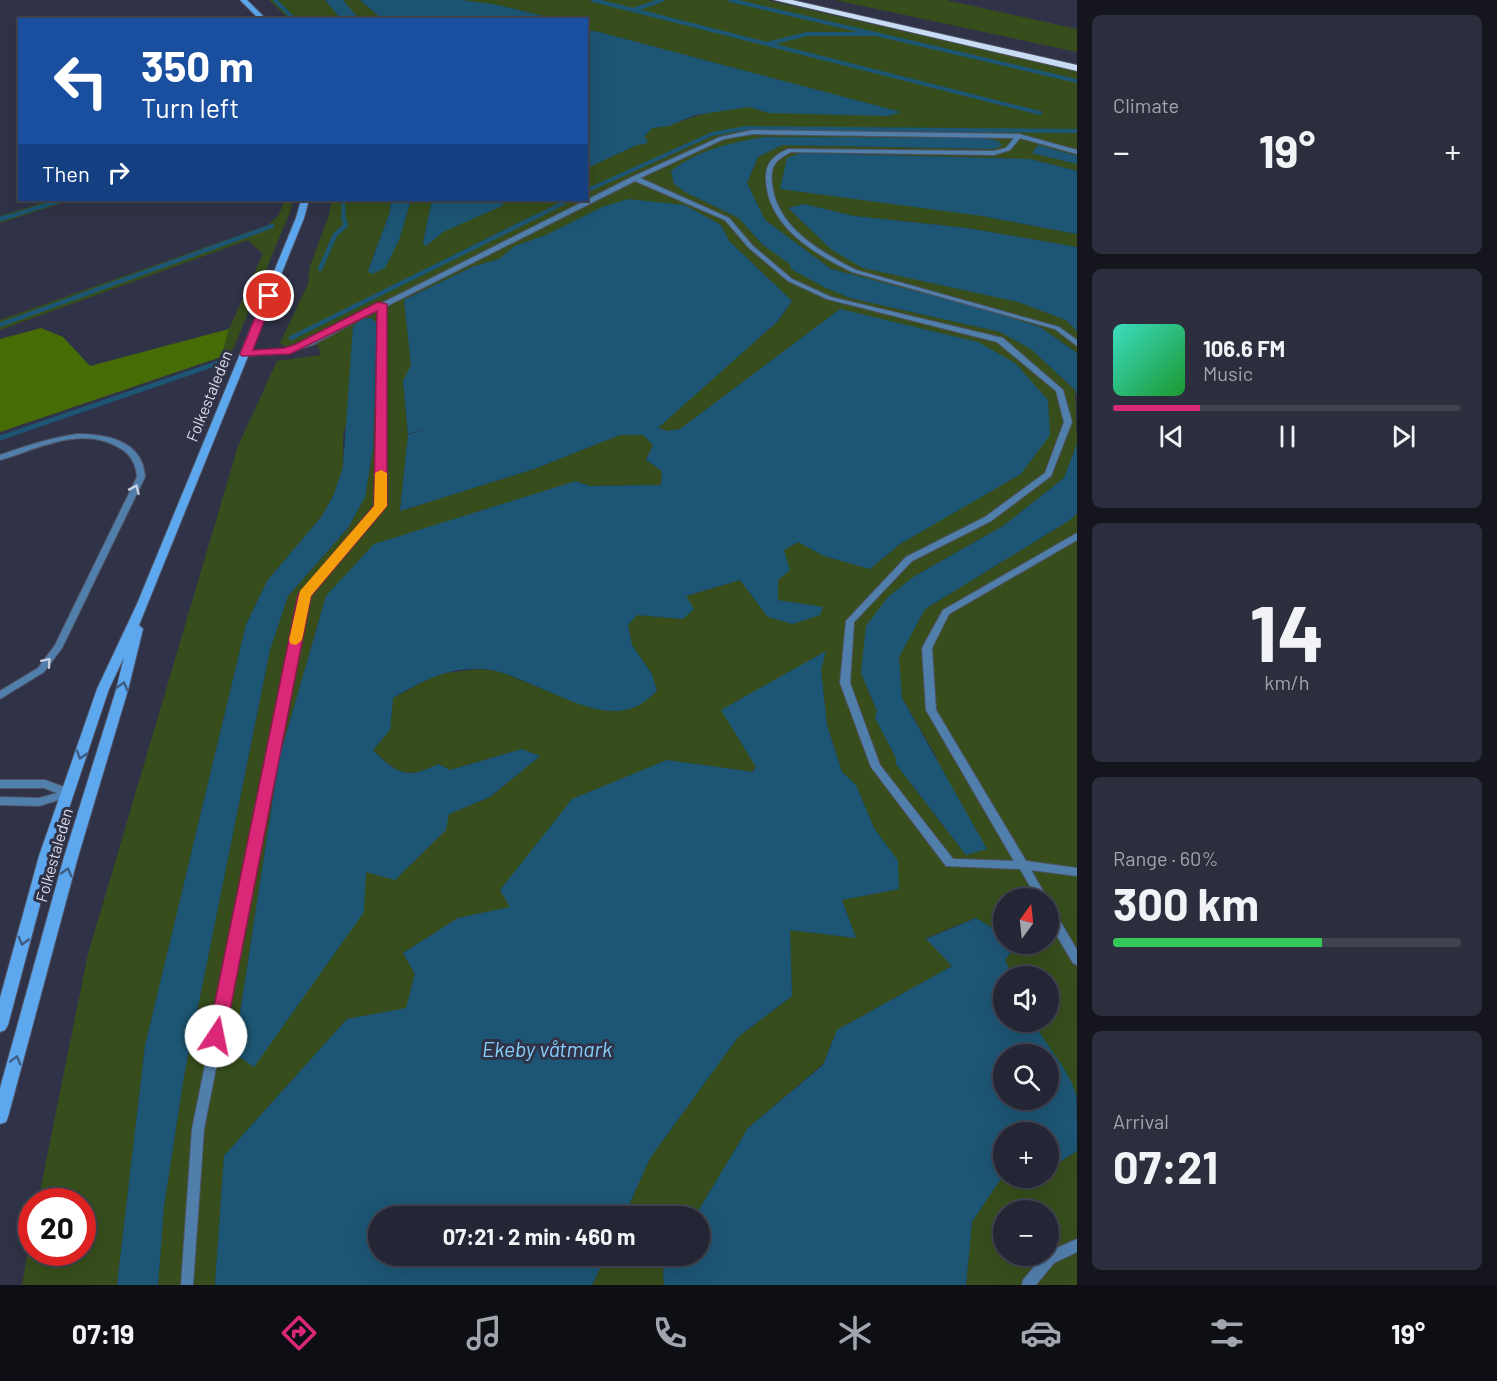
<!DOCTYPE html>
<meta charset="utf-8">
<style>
:root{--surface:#242635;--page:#2c2e3d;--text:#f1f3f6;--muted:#a3a5ad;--line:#414350;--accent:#db2777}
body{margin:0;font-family:Barlow,sans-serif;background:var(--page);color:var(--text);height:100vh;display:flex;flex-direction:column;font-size:22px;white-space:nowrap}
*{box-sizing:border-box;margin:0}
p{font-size:20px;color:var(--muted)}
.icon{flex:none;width:33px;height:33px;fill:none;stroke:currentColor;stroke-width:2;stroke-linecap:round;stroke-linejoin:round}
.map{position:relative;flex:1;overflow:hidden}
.drawer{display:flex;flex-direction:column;gap:15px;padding:15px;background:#14151d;width:420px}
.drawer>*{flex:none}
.hud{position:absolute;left:18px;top:18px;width:570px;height:183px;border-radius:0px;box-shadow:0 6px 24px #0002,0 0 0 2px var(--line);background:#1a4fa0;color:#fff;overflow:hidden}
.needle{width:39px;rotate:15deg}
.buttons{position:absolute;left:993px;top:888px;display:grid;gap:12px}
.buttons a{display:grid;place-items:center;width:66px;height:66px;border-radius:50%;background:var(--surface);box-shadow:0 6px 24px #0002,0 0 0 2px var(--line);font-size:30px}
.speed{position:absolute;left:18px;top:1188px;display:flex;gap:12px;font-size:30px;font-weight:700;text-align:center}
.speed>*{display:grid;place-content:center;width:78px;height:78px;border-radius:50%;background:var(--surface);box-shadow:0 6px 24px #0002,0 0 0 2px var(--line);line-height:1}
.speed .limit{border:9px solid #d22;background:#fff;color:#111}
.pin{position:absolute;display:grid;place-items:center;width:51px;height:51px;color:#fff;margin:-26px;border:3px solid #fff;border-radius:50%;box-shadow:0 2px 6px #0007}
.me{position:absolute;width:66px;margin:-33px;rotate:11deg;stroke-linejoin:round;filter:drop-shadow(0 0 4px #0008)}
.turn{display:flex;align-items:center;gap:21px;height:126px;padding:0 24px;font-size:27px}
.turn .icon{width:78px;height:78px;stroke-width:2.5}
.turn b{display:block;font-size:42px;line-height:51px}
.then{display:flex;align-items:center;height:57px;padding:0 24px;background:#0003;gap:12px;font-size:22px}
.big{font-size:45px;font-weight:700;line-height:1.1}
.drawer .card{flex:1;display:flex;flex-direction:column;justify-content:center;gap:9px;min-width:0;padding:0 21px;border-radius:9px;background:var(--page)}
.drawer .dial{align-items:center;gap:0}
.dial b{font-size:78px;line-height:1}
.song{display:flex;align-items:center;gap:18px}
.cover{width:72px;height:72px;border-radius:9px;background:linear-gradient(135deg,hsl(170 70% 55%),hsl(130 70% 35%))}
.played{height:6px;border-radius:3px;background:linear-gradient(90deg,var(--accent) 25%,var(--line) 25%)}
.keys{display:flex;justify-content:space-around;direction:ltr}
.heat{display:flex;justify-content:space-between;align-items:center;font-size:33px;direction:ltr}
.charge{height:9px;border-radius:4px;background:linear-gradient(90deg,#34c759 60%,var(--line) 0)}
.trip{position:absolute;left:368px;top:1206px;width:342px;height:60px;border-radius:30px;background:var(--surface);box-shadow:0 6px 24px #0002,0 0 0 2px var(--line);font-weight:700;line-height:60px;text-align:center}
.dock{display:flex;height:96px;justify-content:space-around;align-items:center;background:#0e0f15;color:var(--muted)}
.dock .icon{width:42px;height:42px}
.dock .on{color:var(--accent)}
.dock b{font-size:27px;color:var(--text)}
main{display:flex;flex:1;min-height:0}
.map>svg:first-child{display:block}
</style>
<main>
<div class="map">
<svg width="1077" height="1285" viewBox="0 0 1077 1285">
<rect width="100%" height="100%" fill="#303347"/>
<g fill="#374e1c" fill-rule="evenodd">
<polygon points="269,0 325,0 341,19 289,19"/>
<polygon points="343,0 360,0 382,19 359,19"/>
<path d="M 460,0 L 766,0 L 1077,71 L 1077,156 L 1038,146 L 1033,153 L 1077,164 L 1077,171 L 1030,159 L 801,153 L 982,216 L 1077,234 L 1077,247 L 967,228 L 854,216 L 804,204 L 789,208 L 1066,320 L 1077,331 L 1077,353 L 1040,327 L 831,269 L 765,220 L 747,183 L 758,157 L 782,145 L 995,149 L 766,137 L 671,171 L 674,184 L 685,192 L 739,218 L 763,245 L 824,287 L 850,298 L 1000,332 L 1031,349 L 1075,390 L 1077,444 L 1064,478 L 1003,526 L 913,577 L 861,673 L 877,711 L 876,718 L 896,758 L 896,764 L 966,855 L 936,756 L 902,698 L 898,657 L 925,609 L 1070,520 L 1077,513 L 1077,1097 C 1066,1069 1046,1048 1034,1022 L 1048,1022 L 1048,976 L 1013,976 L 1005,960 L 1017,944 L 1048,944 L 1048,898 L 1004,898 L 1003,934 L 975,918 L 926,938 L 952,966 L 837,1030 L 823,1064 L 748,1128 L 695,1216 L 624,1216 L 650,1158 L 738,1037 L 792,996 L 790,930 L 856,938 L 842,900 L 898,861 L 874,828 L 856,785 L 842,772 L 827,725 L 821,670 L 825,651 L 752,772 L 667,760 L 511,907 L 458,918 L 403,953 L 415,974 L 406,1009 L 347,1019 L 224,1156 L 215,1285 L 158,1285 L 164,1206 L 184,1076 L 270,650 L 288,596 L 348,528 L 365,496 L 373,449 L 377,324 L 343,435 L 343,467 L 334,494 L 322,516 L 267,581 L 246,625 L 145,1046 L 117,1285 L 22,1285 L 31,1234 L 32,1252 L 82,1252 L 82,1202 L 38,1201 L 88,954 L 238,446 L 277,361 L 321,355 L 318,345 L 284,346 L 280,343 L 308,284 L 310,266 L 329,215 L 332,200 L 391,200 L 390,212 L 368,270 L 399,240 L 411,200 L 432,200 L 423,243 L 435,239 L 442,232 L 505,200 L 586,200 L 587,168 L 637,145 L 652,128 C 681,125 724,102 751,107 C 757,108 763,111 769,113 L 899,112 L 595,31 L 587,31 L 586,20 L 556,19 L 493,4 ZM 721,225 L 729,241 L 792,301 L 777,322 L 657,427 L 668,431 L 680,430 L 840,310 L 923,531 L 900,544 L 870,569 L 824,556 L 798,542 L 783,550 L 778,580 L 778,600 L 823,607 L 768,617 L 740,580 L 686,596 L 683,619 L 637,615 L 628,625 L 632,645 L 652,674 L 552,693 L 501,672 L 481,669 L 437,674 L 393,698 L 390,730 L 373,750 C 396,773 407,780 439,764 L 450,770 L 522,749 L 540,756 L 490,797 L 449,814 L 395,880 L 366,871 L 234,1052 L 279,759 L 326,596 L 576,481 L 589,486 L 661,485 L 662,471 L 646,460 L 653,445 L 644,435 L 620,435 L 534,469 L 400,511 L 408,435 L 403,381 L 412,366 L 404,300 L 472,267 L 499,259 L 515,246 L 546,235 Z"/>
<polygon points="835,0 946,0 1077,29 1077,52"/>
<polygon points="52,200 72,200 0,223 0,216"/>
<polygon points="284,200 293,200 290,212 231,354 221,357 229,329 263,254 248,240 0,330 0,320 268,225 279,215"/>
<path d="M 1077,1151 L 1077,1285 L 966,1285 L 972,1222 L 1000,1179 L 1048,1178 L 1049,1169 ZM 1004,1210 L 1048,1210 L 1048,1256 L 1004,1256 Z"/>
<polygon points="606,1256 672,1256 663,1271 664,1285 592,1285"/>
</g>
<polygon fill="#456c05" points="41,328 63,337 90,366 229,329 221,357 0,432 0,339"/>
<g fill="#1c5674" fill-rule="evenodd">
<polygon points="325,0 343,0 359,19 341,19"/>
<polygon points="360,0 460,0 493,4 556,19 382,19"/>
<polygon points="587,31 595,31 901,112 888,116 769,113 749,107 695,115 669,126 652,128 644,137 648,141 645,144 637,145 587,168"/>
<path d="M 766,137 L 985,138 L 998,141 L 1002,145 L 995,149 L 782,145 L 758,157 L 747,183 L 765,220 L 831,269 L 979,308 L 1040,327 L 1077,353 L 1077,396 L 1075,390 L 1031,349 L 1000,332 L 850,298 L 824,287 L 791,269 L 790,264 L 763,245 L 739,218 L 685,192 L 674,184 L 671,171 C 698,150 732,142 766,137 Z"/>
<polygon points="1038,145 1077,156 1077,164 1032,153"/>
<polygon points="801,153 1030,159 1077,171 1077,234 982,216 780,189 787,158"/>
<path d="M 628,199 L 685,205 L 721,225 L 729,241 L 792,301 L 777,322 L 658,428 L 668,431 L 680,429 L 840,309 L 978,342 L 1015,363 L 1048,400 L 1050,435 L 1021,474 L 900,544 L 870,569 L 824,556 L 798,542 L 784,550 L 790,570 L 778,580 L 778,600 L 823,607 L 820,615 L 793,624 L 768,617 L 740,580 L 686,596 L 694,609 L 683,619 L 637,615 L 628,625 L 632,645 L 652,674 L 657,691 C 651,696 643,704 635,707 C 592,726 527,672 483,669 C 447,667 423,681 393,698 L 390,730 L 373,750 C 396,774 407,780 438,764 L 450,770 L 522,749 L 540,756 L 490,797 L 449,814 L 446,830 L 395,880 L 366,872 L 364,912 L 254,1067 L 234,1053 L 279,759 L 326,596 L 374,544 L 576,481 L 589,486 L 661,485 L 662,471 L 646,460 L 653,445 L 643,435 L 620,435 L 534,469 L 400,511 L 408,435 L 425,429 L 408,434 L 403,381 L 411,365 L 404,300 L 472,267 L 499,259 L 515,246 L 546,235 L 602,207 Z"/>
<polygon points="391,200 411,200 399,240 385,268 372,274 368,271 390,212"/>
<polygon points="432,200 505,200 502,206 443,232 426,246 423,243"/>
<polygon points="804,204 854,216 967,228 1077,247 1077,331 1066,320 1018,302 863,268 832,250 788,208"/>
<polygon points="372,318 377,324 373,449 365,497 348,528 288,596 270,650 184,1076 164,1206 158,1285 117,1285 145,1046 246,625 267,581 322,516 334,494 343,467 353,326 363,319"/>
<polygon points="1077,444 1077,513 1070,520 925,609 899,657 902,698 987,849 966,855 896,764 896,758 875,718 877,711 861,673 866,626 888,597 913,577 1003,526 1064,478"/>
<polygon points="826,651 821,670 827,725 842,772 856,785 874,828 898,861 899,889 842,900 856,938 790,930 792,996 738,1037 650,1158 624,1216 378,1216 378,1256 606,1256 592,1285 215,1285 224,1156 347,1019 406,1008 415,974 403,953 458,918 510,907 500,890 572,799 667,760 753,772 756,767 721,710"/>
<path d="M 976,918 L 1003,934 L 1004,944 L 1017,944 L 1005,960 L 1013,976 L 1004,976 L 1004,1022 L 1034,1022 C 1046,1047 1068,1067 1076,1094 C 1077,1111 1077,1134 1077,1151 L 1049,1169 L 1048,1132 L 1004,1132 L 1004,1178 L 1011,1178 L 1000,1180 L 972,1222 L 966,1285 L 664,1285 L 663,1271 L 672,1256 L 699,1256 L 699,1216 L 695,1216 L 748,1128 L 823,1065 L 837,1030 L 952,966 L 926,939 ZM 1004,1054 L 1048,1054 L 1048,1100 L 1004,1100 Z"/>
</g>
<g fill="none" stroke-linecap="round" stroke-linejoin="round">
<g stroke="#1c5674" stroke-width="4">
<polyline points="275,0 295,20"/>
<polyline points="593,0 633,10 662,0"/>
<polyline points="730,0 1077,81"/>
<polyline points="633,10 767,44"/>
<polyline points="878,34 807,34 767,44 1040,113"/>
<polyline points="586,191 712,134 746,128 1077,131"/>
<polyline points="343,200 344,219"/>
<polyline points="1,219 63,200"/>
<polyline points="532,219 569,200"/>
</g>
<g stroke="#1c5674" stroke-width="4.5">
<polyline points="0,219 6,217"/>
<polyline points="320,269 335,235 346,225 343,217"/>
<polyline points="0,325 272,226"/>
<polyline points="291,338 535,217"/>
<polyline points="0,438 218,363"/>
</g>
<g stroke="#4f5265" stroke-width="2">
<g id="lane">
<path d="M 753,130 L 1019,134 L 1077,150 L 1077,154 L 1020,138 L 1010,150 L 994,155 L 791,152 C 775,160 770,166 772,184 C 777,228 821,252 856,270 L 1059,327 L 1077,340 L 1077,346 L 1055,329 L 852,272 C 815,254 768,227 766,180 C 765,163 773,156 788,149 L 994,151 L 1006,148 L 1014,138 L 753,134 L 724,139 L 640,178 L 729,218 L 753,246 L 792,279 L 831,297 L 1003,338 L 1063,390 L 1072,422 L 1051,476 L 991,521 L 912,561 L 854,622 L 850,683 L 880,765 L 953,859 L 1014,861 L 926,710 L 922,648 L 943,610 L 1077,533 L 1077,540 L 949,614 L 932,648 L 936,710 L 1026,861 L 1077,868 L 1077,876 L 1031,870 L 1047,898 L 1037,898 L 1020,869 L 946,866 L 871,767 L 840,683 L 846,621 L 906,557 L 985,517 L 1045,473 L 1064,422 L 1056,391 L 997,342 L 827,299 L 788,281 L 749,248 L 725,220 L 635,181 L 385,307 L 384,506 L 309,596 L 204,1129 L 193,1285 L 181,1285 L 192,1129 L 301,595 L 376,506 L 378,310 L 312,345 L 289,353 L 246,356 L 242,354 L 246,352 L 285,349 L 306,341 L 379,305 L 380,303 L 384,302 L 632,177 L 720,137 Z"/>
<path d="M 77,434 C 107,434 143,441 145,477 L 62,648 L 44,672 L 0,699 L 0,691 L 38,668 L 55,645 L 137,477 C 136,461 128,451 114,445 C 76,427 36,450 0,460 L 0,455 C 25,446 50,438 77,434 Z"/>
<polygon points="0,780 45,780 72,790 73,793 72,796 39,806 0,805 0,797 39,798 57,793 44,788 0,788"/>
<polygon points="1048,906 1052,907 1077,950 1077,965 1073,963 1048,921"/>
<polygon points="1077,1239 1077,1252 1054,1263 1036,1285 1022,1285 1023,1280 1043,1256 1048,1256 1048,1252"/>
</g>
</g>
<g stroke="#4f5265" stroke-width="2">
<g id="secondary">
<polygon points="240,0 247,0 267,20 260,20"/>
<polygon points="301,200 309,200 304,218 139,625 143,629 128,690 78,857 8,1117 6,1122 0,1124 0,1088 64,857 116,690 124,657 109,689 53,856 8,1025 5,1030 0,1032 0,998 39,856 97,689 137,604 296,218"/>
</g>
</g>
<g stroke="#4f5265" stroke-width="2">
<polygon id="highway" points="774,0 792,0 1077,65 1077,71"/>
</g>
<use href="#lane" fill="#517fab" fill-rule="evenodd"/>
<use href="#secondary" fill="#5ca7ee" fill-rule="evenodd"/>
<use href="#highway" fill="#c8ddf3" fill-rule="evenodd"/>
</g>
<defs><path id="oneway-chevron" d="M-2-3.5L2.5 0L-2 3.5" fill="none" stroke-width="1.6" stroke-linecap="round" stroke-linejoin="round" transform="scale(1.5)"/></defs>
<g stroke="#c6d0e1">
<use href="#oneway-chevron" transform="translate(135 489) rotate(-66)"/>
<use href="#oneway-chevron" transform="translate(47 662) rotate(-49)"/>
</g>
<g stroke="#3f5c81">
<use href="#oneway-chevron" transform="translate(123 686) rotate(-75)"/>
<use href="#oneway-chevron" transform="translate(81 755) rotate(108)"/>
<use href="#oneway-chevron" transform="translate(67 872) rotate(-75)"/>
<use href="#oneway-chevron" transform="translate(23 941) rotate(105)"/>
<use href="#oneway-chevron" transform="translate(16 1060) rotate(-75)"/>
</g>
<polygon fill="#db2777" stroke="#8e194d" stroke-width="1.5" points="269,293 274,296 253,350 284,348 294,345 378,302 387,304 387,506 311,596 225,1036 223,1041 216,1044 210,1041 208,1036 298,595 374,506 377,311 290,354 242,356 240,354 264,296"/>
<polygon fill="#f59e0b" points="381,470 387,473 387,506 311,596 302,640 296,645 291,644 289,640 300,591 374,506 375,473"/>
<g text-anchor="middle" stroke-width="6" stroke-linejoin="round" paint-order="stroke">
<g font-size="16" fill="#dbdeeb" stroke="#303347">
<text transform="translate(209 396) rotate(-68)" y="6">Folkestaleden</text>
<text transform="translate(54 855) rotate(-74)" y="6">Folkestaleden</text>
</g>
<g font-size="21" font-style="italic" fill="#87cffb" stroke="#303347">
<text x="547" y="1057">Ekeby våtmark</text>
</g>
</g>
</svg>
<div class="buttons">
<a><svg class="needle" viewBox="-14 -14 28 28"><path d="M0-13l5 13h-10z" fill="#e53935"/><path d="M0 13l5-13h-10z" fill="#a3a5ad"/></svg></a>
<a><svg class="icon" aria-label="sound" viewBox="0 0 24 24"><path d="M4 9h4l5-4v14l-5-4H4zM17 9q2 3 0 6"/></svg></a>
<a><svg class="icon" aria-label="search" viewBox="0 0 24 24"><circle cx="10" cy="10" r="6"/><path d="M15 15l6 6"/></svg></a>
<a>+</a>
<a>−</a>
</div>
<div class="speed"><div class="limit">20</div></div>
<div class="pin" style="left:269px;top:296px;background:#d93025"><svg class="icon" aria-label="arrive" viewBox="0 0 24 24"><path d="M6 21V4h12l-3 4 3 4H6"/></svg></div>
<svg class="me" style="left:216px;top:1036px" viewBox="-20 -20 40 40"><circle r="19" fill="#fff"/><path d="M0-13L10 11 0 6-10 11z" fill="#db2777"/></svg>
<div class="trip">07:21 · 2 min · 460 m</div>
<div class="hud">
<div class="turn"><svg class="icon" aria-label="left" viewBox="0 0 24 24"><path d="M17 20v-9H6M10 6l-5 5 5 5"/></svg><div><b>350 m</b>Turn left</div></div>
<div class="then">Then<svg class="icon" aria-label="right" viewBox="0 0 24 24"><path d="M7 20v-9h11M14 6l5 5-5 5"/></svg></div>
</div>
</div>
<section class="drawer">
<div class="card"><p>Climate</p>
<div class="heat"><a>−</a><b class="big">19°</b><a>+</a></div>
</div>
<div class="card">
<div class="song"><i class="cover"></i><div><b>106.6 FM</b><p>Music</p></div></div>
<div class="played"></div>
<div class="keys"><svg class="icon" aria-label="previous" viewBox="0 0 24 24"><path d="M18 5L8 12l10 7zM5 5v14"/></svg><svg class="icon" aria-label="pause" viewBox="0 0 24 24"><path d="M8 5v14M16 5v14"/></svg><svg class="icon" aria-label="next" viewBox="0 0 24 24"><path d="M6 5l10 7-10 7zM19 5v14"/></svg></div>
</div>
<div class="card dial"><b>14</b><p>km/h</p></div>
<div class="card"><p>Range · 60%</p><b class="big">300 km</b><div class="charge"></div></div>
<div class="card"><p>Arrival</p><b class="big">07:21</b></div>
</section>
</main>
<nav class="dock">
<b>07:19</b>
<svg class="icon on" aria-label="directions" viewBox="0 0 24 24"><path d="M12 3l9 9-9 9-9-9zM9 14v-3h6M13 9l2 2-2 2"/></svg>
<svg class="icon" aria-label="music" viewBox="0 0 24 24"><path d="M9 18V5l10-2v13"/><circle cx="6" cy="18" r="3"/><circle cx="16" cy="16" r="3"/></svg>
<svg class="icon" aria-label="phone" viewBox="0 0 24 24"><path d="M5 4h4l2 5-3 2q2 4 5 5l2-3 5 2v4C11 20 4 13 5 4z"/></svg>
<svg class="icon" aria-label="climate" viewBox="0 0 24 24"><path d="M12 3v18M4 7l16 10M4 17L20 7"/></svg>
<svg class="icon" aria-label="car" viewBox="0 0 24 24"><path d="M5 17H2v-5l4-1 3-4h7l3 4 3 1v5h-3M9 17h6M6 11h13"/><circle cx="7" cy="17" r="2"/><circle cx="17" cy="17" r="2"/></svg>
<svg class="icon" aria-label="filters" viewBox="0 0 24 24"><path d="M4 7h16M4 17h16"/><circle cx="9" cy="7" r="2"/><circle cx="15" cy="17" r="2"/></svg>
<b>19°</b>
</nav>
